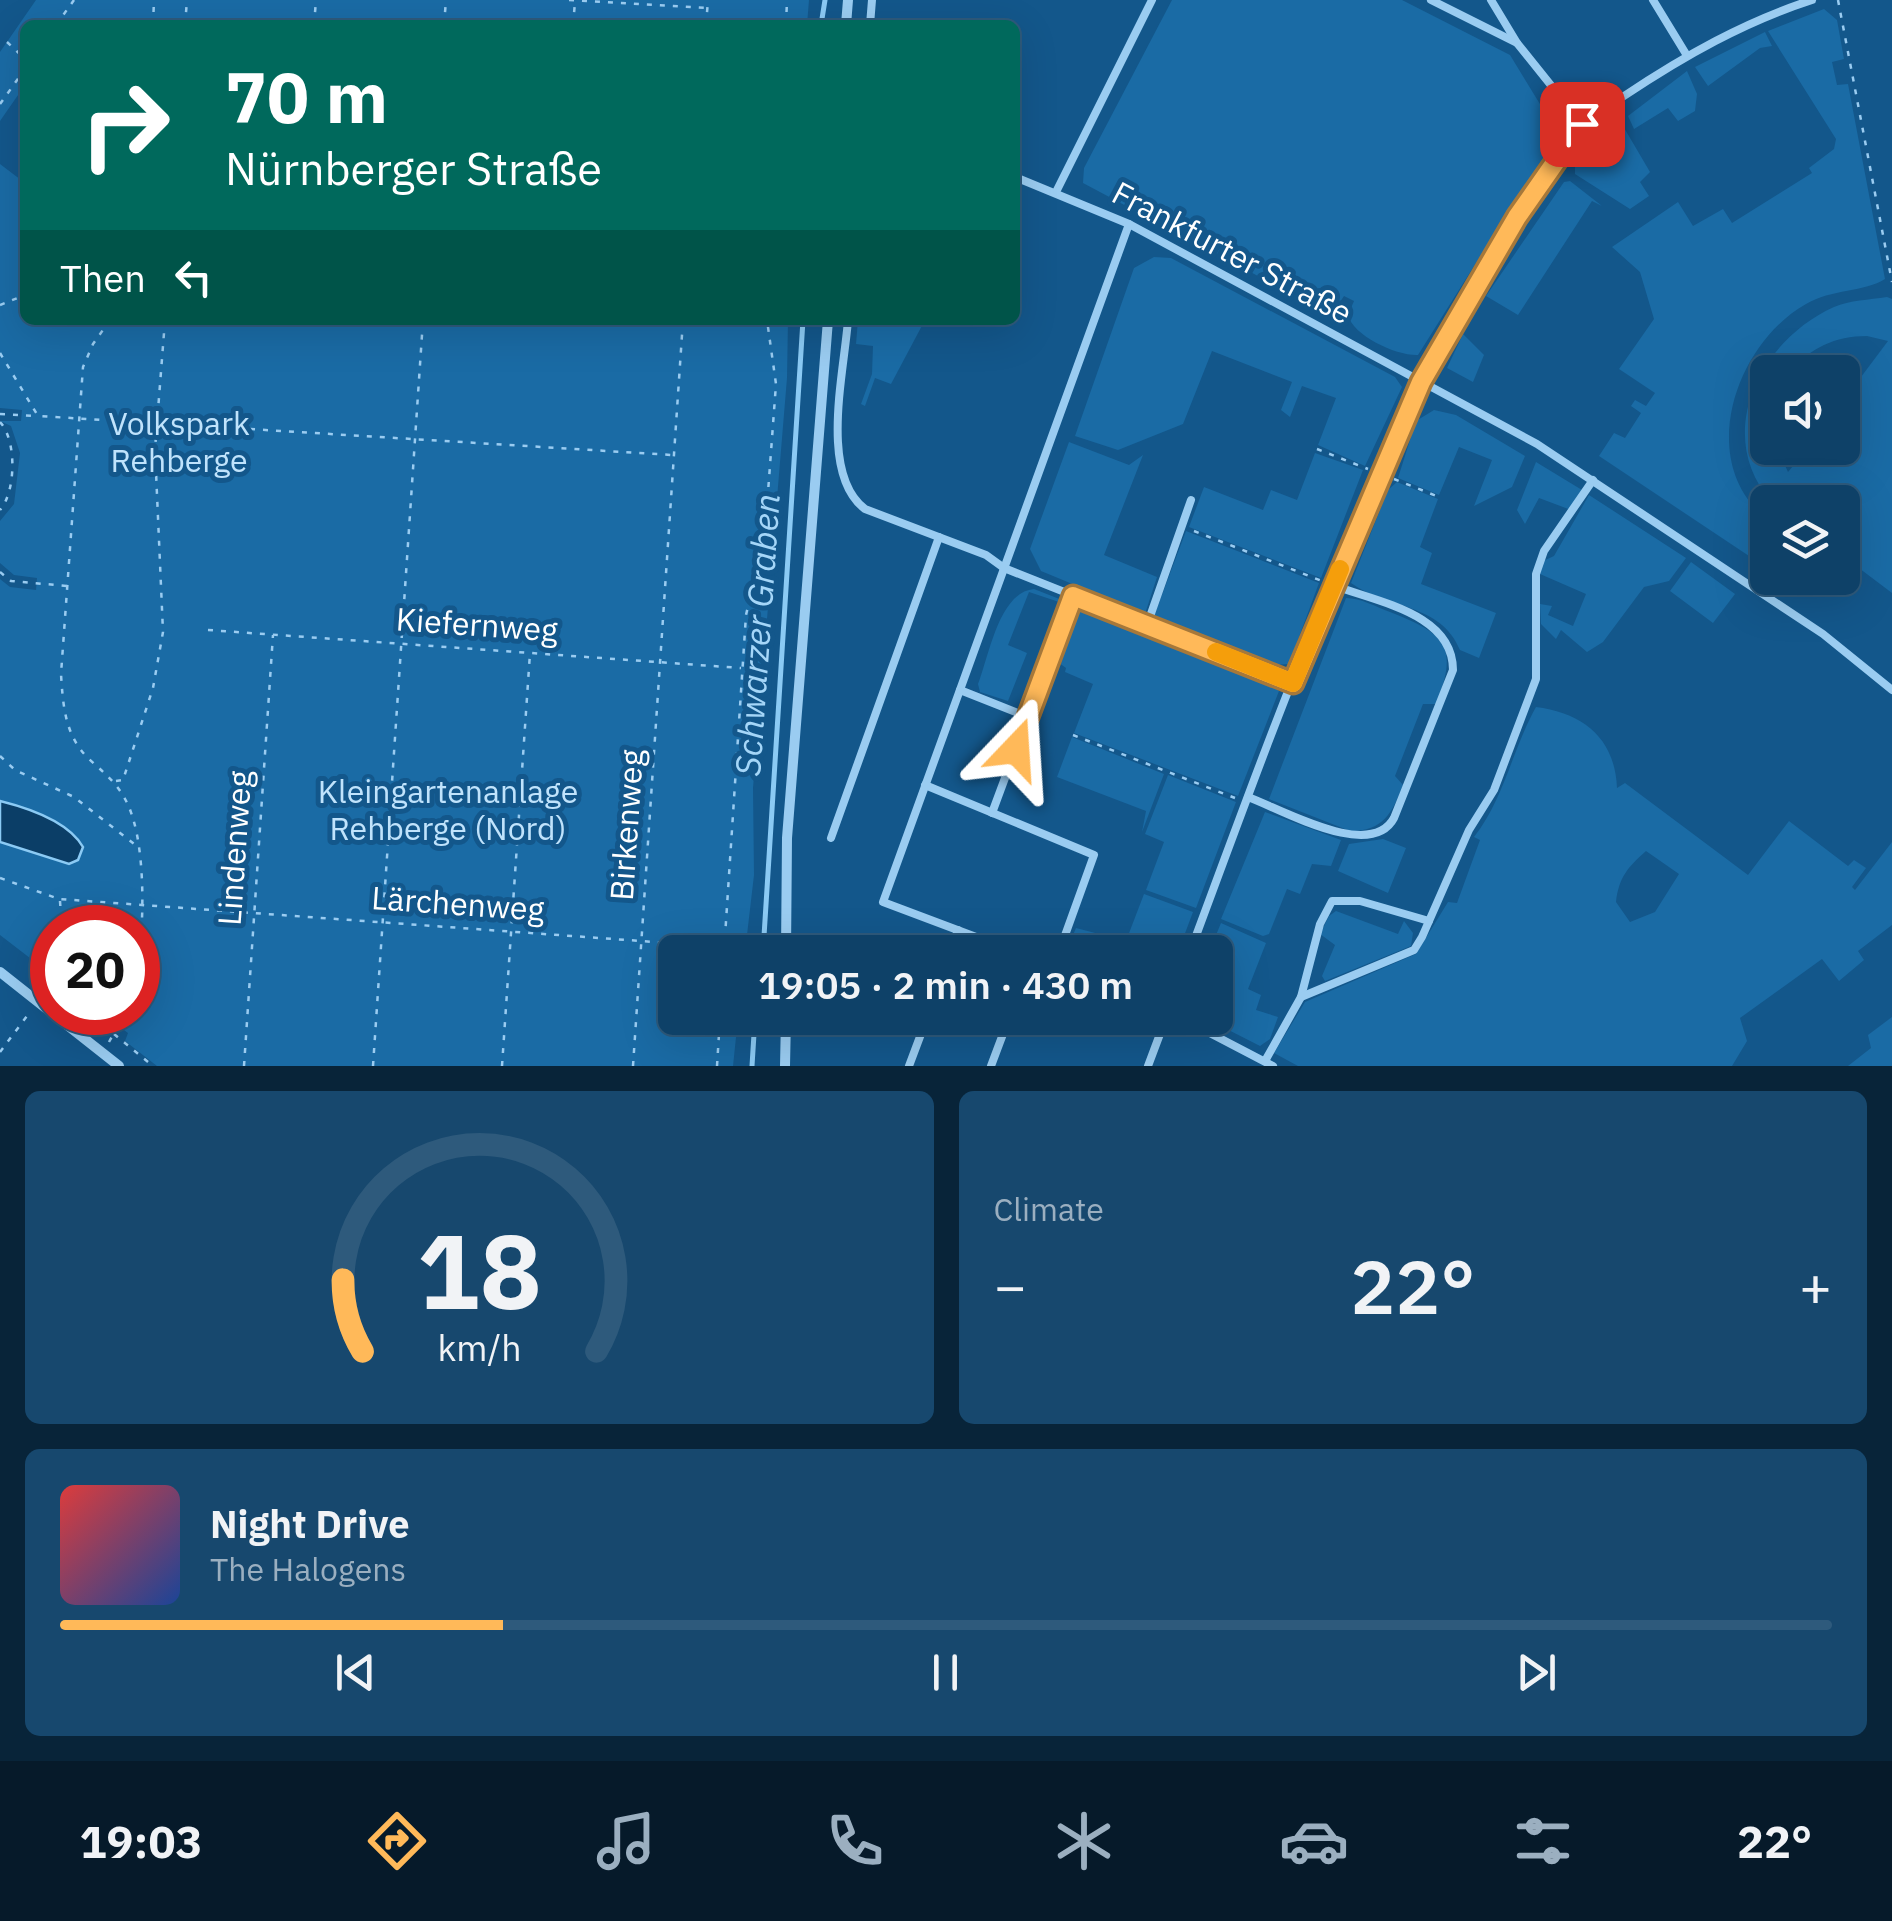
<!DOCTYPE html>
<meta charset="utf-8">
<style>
:root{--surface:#0e4168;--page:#17486e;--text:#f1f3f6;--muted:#9bafc0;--line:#2e5a7c;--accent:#ffb959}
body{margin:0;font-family:"IBM Plex Sans",sans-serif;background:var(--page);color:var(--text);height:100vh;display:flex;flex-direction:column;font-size:38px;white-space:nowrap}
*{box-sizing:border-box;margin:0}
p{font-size:32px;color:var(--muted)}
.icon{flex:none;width:55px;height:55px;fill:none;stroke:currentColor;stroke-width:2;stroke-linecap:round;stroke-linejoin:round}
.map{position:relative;height:1066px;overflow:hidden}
.details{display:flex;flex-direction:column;gap:25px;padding:25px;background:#082439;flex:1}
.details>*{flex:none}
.hud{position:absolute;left:20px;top:20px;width:1000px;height:305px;border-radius:15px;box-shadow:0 10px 40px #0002,0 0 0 2px var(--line);background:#00695c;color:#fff;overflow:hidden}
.controls{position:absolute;left:1750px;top:355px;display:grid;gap:20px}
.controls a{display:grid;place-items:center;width:110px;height:110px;border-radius:15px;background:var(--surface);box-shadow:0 10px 40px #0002,0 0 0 2px var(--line);font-size:50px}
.speed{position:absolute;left:30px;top:905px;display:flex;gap:20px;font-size:50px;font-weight:700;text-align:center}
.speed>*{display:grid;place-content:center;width:130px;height:130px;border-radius:50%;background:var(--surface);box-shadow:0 10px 40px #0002,0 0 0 2px var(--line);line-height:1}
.speed .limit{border:15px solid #d22;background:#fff;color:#111}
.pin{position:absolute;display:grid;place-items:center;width:85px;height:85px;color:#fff;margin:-42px;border-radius:20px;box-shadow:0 5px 15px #0006}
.me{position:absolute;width:110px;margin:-55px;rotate:20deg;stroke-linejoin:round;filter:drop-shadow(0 0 8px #0008)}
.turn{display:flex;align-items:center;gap:35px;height:210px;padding:0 40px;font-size:45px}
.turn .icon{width:130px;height:130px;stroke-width:2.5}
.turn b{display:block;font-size:70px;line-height:85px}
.then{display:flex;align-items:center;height:95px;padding:0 40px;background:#0003;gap:20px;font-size:38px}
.big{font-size:75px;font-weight:600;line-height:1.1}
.details .widget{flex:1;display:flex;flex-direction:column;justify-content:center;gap:15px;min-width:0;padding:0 35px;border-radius:15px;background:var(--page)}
.details .dial{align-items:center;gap:0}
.dial svg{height:260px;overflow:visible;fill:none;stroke:var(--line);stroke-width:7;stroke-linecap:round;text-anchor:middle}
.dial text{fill:var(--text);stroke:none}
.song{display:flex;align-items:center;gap:30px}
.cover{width:120px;height:120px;border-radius:15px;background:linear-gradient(135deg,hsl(0 70% 55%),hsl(220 70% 35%))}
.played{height:10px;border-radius:5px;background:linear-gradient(90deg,var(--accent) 25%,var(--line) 25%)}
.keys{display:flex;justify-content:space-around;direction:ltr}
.heat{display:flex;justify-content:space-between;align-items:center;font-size:55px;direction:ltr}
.details .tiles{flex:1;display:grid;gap:25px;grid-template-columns:1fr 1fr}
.widget:last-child{grid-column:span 2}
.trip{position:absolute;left:658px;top:935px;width:575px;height:100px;border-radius:15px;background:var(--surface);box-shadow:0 10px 40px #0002,0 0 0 2px var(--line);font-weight:600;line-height:100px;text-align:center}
.tabs{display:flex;height:160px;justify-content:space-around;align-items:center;background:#061a2a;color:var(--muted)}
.tabs .icon{width:70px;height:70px}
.tabs .active{color:var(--accent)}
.tabs b{font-size:45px;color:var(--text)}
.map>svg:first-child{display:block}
</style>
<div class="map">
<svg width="1892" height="1066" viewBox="0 0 1892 1066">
<rect width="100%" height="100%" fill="#13578b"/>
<g fill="#1a6ba5" fill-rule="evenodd">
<polygon points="36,0 809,0 807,25 25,25 25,85 0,121 0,52"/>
<path d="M 1172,0 L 1402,0 L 1510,55 L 1543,109 C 1558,113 1562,120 1565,135 L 1508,212 L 1418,355 C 1397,356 1353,336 1348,315 L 1354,301 L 1344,296 L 1334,311 L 1320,309 L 1083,183 L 1084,168 Z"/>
<path d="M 1824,9 L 1837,20 L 1844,59 L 1832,62 L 1837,85 L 1848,84 L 1885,279 C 1865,292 1831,289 1806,304 C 1735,344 1695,462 1767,519 L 1767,544 L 1755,560 L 1599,456 L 1614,433 L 1625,438 L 1641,413 L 1631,406 L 1635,400 L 1646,406 L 1655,393 L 1619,369 L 1654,319 L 1640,272 L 1612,247 L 1678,202 L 1693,226 L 1723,209 L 1732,223 L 1812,173 L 1809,168 L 1834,149 L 1836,139 L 1768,31 Z"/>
<polygon points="1765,32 1772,46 1760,48 1708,86 1695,67"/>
<polygon points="1687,71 1697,94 1695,111 1678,121 1668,108 1634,129 1628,116"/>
<polygon points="1616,125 1623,126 1650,172 1640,182 1649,196 1630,209 1575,174 1575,167"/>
<polygon points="0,164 25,183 25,320 788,320 787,378 753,788 754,875 745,952 675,952 675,1018 738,1018 733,1066 157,1066 125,1041 128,1033 101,1013 138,1012 138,928 52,928 52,975 0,935 0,579 10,587 36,590 37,578 14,575 0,563 0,521 14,504 20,453 11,426 0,421 21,421 22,410 0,408"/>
<polygon points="1570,181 1602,206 1592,201 1518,315 1486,296 1564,182"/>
<polygon points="1154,257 1171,258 1395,377 1402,387 1365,466 1318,445 1336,398 1302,386 1290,417 1281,410 1292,382 1212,351 1183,424 1118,450 1075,436 1134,268"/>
<path d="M 1887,297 L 1892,299 L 1892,593 L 1843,556 L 1842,502 L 1772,502 C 1712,435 1760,340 1834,307 C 1850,300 1869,300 1887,297 ZM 1867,336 L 1888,341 L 1843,401 L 1842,448 L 1808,448 L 1788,472 L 1777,448 L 1768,448 L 1768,372 L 1790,372 C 1810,348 1835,336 1867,336 Z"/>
<polygon points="858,320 925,320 891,384 875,378 865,406 861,404 872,374 873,346 856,344"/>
<polygon points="1463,334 1484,355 1473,382 1447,368"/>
<polygon points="1434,410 1456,415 1525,456 1512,487 1474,506 1492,460 1459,447 1439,495 1398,478 1416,421"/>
<polygon points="1069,442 1129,465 1143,455 1104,555 1157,577 1145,614 1041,571 1030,549"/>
<polygon points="1315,453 1363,470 1321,578 1189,527 1204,487 1263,510 1271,490 1297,500"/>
<polygon points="1536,462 1582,490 1571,510 1539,498 1525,524 1517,510"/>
<path d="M 1397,482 L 1438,499 L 1420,547 L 1432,553 L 1421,584 L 1496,613 L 1479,658 L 1460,650 C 1441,603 1387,609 1351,583 L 1388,490 Z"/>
<polygon points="1589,495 1686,558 1669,581 1644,587 1603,642 1587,652 1561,630 1556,639 1541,624 1540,604 1552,606 1548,615 1573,626 1586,594 1540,574 1543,561 1554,556"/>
<polygon points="1186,531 1319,583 1289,664 1275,665 1154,616"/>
<polygon points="1691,562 1735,594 1713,623 1670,591"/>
<path d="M 1034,589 L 1062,600 L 1065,608 L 1047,653 L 1041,652 L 1059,602 L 1029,592 L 1008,645 L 1027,653 L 1008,701 L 980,692 L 978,684 C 989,656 999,592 1034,589 Z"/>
<path d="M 1346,598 C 1361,598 1376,607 1390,612 C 1446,634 1459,646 1436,704 L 1423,704 L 1395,776 L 1403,785 C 1392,813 1384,831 1350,831 L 1269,799 Z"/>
<polygon points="1082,607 1253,675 1279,691 1238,796 1074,733 1093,684 1065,672 1066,668 1055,660 1075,611"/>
<path d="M 1536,707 C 1583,713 1615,738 1617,788 L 1625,783 L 1748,875 L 1789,821 L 1848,866 L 1854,860 L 1866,868 L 1852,887 L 1855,890 L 1892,842 L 1892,925 L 1858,951 L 1864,960 L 1839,981 L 1822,959 L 1740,1018 L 1747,1041 L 1732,1066 L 1298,1066 L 1274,1053 L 1305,1002 L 1416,954 L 1448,902 L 1457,903 L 1480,840 L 1474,837 C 1504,799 1512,750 1536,707 ZM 1646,851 L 1679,874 L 1655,912 L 1630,922 L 1616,902 C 1619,877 1628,867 1646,851 Z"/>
<polygon points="1072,737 1164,774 1142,832 1146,811 1057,777"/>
<polygon points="1168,775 1236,802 1196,908 1146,890 1164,842 1145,834"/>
<polygon points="1265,812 1341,840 1331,866 1312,864 1300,894 1287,889 1269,934 1263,936 1221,919"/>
<polygon points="1383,839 1406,848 1388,893 1338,871 1349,844"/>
<polygon points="1144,894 1193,912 1178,952 1066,952 1076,928 1126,941"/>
<polygon points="1336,911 1398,934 1404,921 1413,933 1411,946 1325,981 1322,976 1335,945 1320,934 1329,916"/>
<polygon points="1221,923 1266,943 1248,989 1261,995 1256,1010 1278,1017 1270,1039 1260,1046 1205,1018 1215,1018 1215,952 1209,952"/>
<polygon points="1892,1017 1892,1066 1848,1066 1871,1048 1868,1035"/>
</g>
<path fill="#0b3e67" stroke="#8bcaf4" stroke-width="2.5" d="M 0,801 C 28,808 68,821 83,847 L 78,860 L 69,864 L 0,842 Z"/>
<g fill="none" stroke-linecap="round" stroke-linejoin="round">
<g stroke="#8bcaf4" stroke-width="5">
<polyline points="821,25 825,0"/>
<polyline points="763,952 803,320"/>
<polyline points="752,1066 755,1018"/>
</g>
<g stroke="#9accf1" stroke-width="2.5" stroke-dasharray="5 8" stroke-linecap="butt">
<polyline points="569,0 707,8"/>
<polyline points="1838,0 1892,282"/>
<polyline points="56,25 74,0"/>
<polyline points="153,25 154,0"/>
<polyline points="185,25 187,0"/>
<polyline points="314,25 316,0"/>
<polyline points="444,25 446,0"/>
<polyline points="573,25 575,2"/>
<polyline points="706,25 708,0"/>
<polyline points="786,25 787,0"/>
<polyline points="7,42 25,59"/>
<polyline points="0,104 25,69"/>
<polyline points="0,305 25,295"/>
<path d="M 110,320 L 93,344 L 83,367 L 61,674 C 63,706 65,736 89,759 C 103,772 116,782 125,799 C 147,838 144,924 138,967"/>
<polyline points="0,353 38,416 672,455"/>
<polyline points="0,414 37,416"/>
<path d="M 0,422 C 17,440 16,492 0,510"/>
<polyline points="1317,449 1368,469"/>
<polyline points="1394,479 1439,497"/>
<polyline points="1194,531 1322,581"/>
<polyline points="0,572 11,581 67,586"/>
<polyline points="208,630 741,668"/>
<polyline points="1073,735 1235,798"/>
<polyline points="0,756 15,770 74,797 138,847"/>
<polyline points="116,781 123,780 153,688 163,632 155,449 165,320"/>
<polyline points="0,878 59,899 724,947"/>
<polyline points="60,901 61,916 88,928"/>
<polyline points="724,952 746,615 765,533 776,384 767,320"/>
<polyline points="114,1034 153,1066"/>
<polyline points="109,1042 125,1012"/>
<polyline points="0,1052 27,1016"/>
<polyline points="244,1066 273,635"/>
<polyline points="373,1066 423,320"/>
<polyline points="502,1066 530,653"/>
<polyline points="633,1066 683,320"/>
<polyline points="717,1066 720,1018"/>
</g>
<g stroke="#9accf1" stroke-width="8">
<polyline points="1431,0 1517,43 1582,124"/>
<polyline points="1491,0 1517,43"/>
<polyline points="1653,0 1686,54"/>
<polyline points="870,25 872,0"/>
<polyline points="1015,177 1129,224 1537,444 1823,634 1892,690"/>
<polyline points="1057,190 1152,0"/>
<path d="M 848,320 C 844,373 819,474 865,509 L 986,555 L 1004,568 L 1293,683"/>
<polyline points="1147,625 1191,500"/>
<polyline points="960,690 1028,717"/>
<polyline points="925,785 1094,855 1059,952"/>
<path d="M 1248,797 C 1283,810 1371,861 1394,818 L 1453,670 C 1453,613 1376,602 1333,585"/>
<polyline points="992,813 1073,595"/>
<polyline points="831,838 939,537"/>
<polyline points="950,952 958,930"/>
<polyline points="1016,952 883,902 1129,224"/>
<path d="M 1190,952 C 1274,726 1356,494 1478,285 C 1508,232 1539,172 1581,126 C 1592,114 1610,105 1624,96 C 1684,56 1744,22 1812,0"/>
<polyline points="1301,997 1320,924 1332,901 1360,901 1429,921"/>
<polyline points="1181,1018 1273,1066"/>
<polyline points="1265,1061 1301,997 1414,950 1422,937 1469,830 1494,790 1536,679 1536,574 1544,551 1593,480"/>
<polyline points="909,1066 927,1018"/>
<polyline points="991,1066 1009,1018"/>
<polyline points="1148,1066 1166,1018"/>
</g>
<g stroke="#9accf1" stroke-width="10">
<polyline points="846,25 848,0"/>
<polyline points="786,952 787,838 828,320"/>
<polyline points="0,972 119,1066"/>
<polyline points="785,1066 786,1018"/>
</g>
</g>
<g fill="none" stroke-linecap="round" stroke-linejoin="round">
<g stroke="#a6783a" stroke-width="25">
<polyline id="route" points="1016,749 1073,596 1293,683 1421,382 1517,217 1582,124"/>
</g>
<use href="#route" stroke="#ffb959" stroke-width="18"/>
<polyline stroke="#f59e0b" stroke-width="18" points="1216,652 1293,683 1340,569"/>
</g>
<g text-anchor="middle" stroke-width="10" stroke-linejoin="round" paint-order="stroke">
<g font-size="32" fill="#fff" stroke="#13578b">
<text transform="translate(1232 253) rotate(28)" y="11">Frankfurter Straße</text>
<text transform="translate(477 625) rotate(4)" y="11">Kiefernweg</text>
<text transform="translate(627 825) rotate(-86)" y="11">Birkenweg</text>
<text transform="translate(235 848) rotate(-86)" y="11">Lindenweg</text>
<text transform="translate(458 904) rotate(4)" y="11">Lärchenweg</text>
</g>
<g font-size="32" fill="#c0e3fc" stroke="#13578b">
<text x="179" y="435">Volkspark<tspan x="179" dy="37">Rehberge</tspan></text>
<text x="448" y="803">Kleingartenanlage<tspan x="448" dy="37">Rehberge (Nord)</tspan></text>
</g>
<g font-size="35" font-style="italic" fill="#a5d6f8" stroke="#13578b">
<text transform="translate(758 635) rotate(-86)" y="12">Schwarzer Graben</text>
</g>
</g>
</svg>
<div class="controls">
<a><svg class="icon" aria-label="sound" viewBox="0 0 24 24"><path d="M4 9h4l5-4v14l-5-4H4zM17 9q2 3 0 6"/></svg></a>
<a><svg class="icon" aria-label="layers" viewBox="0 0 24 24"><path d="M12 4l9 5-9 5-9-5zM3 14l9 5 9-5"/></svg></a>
</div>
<div class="speed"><div class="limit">20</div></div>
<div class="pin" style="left:1582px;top:124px;background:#d93025"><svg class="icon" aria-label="arrive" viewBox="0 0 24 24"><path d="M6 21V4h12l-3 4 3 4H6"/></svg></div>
<svg class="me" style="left:1016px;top:749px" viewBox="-20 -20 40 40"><path d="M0-17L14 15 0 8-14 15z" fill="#ffb959" stroke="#fff" stroke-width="4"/></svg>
<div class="trip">19:05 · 2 min · 430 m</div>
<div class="hud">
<div class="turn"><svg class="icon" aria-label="right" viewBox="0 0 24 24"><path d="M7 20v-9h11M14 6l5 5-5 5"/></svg><div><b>70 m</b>Nürnberger Straße</div></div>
<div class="then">Then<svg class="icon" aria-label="left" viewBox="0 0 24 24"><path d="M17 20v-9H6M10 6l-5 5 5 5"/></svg></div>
</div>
</div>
<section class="details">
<div class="tiles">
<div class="widget dial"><svg viewBox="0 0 100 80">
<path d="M14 69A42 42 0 1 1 86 69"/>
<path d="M14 69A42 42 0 0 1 8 47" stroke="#ffb959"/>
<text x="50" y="56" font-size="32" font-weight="700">18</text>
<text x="50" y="72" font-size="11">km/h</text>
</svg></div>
<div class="widget"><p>Climate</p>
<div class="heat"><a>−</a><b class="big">22°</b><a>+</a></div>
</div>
<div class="widget">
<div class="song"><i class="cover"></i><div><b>Night Drive</b><p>The Halogens</p></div></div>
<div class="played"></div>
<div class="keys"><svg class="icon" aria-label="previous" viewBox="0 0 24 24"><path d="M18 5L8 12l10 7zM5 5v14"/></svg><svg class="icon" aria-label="pause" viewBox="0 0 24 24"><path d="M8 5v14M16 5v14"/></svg><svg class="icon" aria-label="next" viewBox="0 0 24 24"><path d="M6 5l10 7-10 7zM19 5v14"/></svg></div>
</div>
</div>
</section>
<nav class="tabs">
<b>19:03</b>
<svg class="icon active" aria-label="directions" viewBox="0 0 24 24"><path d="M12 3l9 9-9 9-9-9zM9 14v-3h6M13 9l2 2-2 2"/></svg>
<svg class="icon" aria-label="music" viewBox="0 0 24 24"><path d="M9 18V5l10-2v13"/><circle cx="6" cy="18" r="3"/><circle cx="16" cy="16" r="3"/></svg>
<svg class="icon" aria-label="phone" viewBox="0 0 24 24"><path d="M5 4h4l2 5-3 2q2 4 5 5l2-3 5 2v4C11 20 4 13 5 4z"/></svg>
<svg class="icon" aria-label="climate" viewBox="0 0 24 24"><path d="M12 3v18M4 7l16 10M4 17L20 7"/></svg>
<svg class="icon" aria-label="car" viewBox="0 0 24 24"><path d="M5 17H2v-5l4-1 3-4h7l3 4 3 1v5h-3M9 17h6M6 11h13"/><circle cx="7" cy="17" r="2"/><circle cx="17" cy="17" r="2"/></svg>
<svg class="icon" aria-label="filters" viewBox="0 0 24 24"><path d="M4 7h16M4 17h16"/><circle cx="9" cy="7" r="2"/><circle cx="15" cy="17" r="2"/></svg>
<b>22°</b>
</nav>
